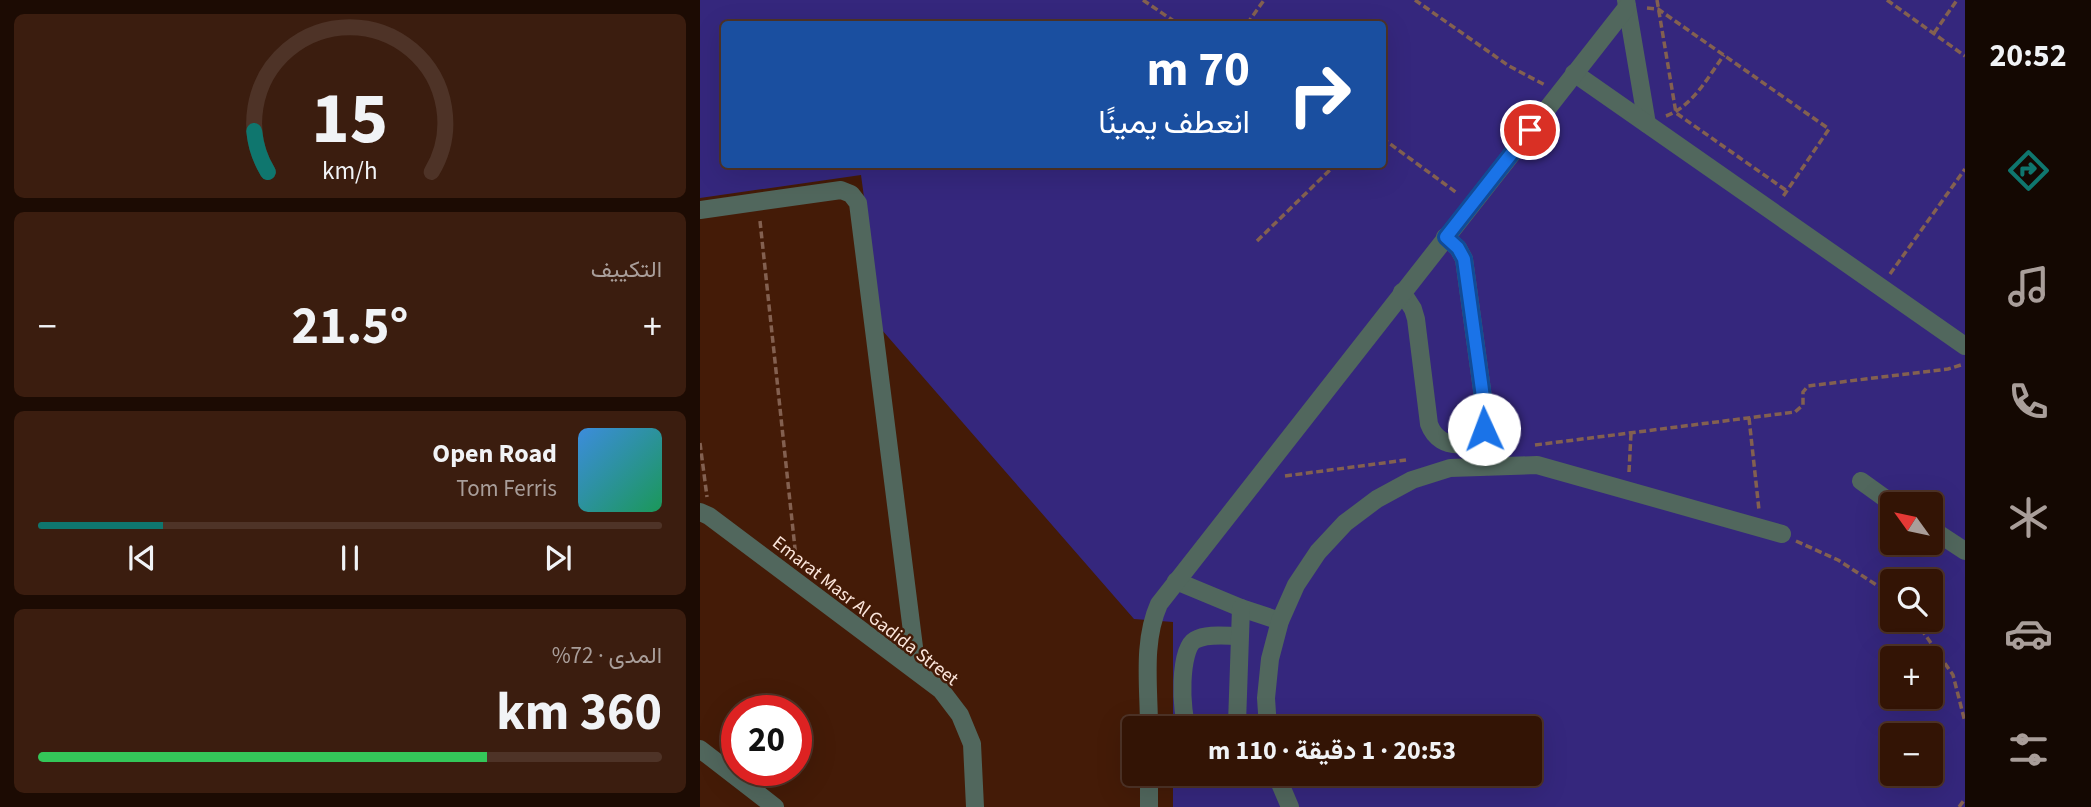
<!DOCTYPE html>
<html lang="ar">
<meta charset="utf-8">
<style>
:root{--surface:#331405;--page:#3b1d0f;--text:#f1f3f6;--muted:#a99e9a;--line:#4e3327;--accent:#0f766e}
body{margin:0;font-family:"Source Sans 3",Vazirmatn,sans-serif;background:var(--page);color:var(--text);direction:rtl;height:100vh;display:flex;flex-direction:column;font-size:26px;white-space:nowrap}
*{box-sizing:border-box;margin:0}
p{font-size:23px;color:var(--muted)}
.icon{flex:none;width:38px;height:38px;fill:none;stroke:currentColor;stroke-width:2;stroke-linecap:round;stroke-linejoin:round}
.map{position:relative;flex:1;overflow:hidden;direction:ltr}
.details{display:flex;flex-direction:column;gap:14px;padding:14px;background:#1c0b03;width:700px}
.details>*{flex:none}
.hud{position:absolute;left:21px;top:21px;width:665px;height:147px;border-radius:7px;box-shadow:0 7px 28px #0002,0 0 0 2px var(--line);direction:rtl;background:#1a4fa0;color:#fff;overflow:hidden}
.needle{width:46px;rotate:303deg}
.fabs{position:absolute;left:1180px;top:492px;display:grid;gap:14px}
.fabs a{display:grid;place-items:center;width:63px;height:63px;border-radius:7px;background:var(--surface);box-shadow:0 7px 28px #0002,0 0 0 2px var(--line);font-size:35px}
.speed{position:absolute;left:21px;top:695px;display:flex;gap:14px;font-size:35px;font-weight:700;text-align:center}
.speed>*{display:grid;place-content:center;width:91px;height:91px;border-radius:50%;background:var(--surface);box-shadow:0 7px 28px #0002,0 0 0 2px var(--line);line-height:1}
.speed .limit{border:10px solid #d22;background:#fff;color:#111}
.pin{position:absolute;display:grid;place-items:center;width:60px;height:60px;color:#fff;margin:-30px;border:4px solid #fff;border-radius:50%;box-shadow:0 2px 7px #0007}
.me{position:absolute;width:77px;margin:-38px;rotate:358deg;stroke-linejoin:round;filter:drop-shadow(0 0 5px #0008)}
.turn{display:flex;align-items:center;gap:24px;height:147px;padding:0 21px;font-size:32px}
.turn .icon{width:91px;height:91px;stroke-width:2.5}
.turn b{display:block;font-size:49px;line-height:60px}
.big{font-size:52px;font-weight:700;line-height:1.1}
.details .tile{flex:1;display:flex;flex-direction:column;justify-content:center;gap:10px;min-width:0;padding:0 24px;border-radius:10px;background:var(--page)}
.details .dial{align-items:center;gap:0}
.dial svg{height:182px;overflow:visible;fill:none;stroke:var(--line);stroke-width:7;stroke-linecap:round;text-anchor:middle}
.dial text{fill:var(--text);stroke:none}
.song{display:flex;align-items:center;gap:21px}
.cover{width:84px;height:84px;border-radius:10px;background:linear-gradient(135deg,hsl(210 70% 55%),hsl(150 70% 35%))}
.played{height:7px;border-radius:4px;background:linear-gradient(90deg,var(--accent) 20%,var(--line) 20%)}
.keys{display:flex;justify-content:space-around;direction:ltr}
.heat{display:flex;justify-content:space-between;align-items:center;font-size:38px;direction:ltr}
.charge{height:10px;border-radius:5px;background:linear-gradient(90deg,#34c759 72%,var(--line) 0)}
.trip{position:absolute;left:422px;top:716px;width:420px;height:70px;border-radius:7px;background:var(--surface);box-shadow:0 7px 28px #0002,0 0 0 2px var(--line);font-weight:700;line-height:70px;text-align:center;direction:rtl}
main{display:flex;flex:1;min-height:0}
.tabs{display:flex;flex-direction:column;width:126px;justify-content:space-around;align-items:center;background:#140802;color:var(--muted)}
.tabs .icon{width:49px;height:49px}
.tabs .current{color:var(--accent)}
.tabs b{font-size:32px;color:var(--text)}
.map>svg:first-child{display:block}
</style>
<main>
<nav class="tabs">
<b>20:52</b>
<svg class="icon current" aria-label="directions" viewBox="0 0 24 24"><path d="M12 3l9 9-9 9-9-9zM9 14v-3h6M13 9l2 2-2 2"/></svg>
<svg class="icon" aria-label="music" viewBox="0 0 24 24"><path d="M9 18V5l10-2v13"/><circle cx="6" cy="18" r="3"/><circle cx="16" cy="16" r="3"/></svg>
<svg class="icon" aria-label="phone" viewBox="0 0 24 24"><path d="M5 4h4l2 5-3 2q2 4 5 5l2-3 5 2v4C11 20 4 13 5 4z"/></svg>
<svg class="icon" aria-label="climate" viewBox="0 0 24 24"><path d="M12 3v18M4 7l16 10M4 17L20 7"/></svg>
<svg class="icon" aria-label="car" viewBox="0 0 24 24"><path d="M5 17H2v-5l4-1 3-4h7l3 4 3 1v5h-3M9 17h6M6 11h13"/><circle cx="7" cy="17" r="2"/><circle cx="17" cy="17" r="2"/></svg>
<svg class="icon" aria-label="filters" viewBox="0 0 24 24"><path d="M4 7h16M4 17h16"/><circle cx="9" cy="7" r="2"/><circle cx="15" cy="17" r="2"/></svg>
</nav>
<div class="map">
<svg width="1265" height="807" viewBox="0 0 1265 807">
<rect width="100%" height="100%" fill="#441b07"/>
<path fill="#35277d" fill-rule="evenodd" d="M 0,0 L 1265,0 L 1265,807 L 473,807 L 473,774 L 830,774 L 830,728 L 473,728 L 473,622 L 434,619 L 182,330 L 161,175 L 0,198 ZM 24,24 L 682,24 L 682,164 L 24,164 ZM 1192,504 L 1230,504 L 1230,542 L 1192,542 ZM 1192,581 L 1230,581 L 1230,620 L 1192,620 ZM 1192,658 L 1230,658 L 1230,696 L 1192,696 ZM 1192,735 L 1230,735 L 1230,774 L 1192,774 Z"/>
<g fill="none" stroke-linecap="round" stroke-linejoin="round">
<g stroke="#836050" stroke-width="3.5" stroke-dasharray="7 3.5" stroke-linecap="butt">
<polyline points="443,0 478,24"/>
<polyline points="715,0 809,66 845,85"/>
<polyline points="957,0 976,113 1087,191"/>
<polyline points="1187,0 1265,56"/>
<polyline points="947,8 958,9 1129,129 1082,198"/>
<polyline points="547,24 564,0"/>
<polyline points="1234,33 1257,0"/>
<path d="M 966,116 C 993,106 1008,77 1024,55"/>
<polyline points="682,138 757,193"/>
<polyline points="60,221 96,558"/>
<polyline points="557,241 636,164"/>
<polyline points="1190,274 1265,169"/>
<polyline points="1049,418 1059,510"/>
<polyline points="0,443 7,497"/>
<polyline points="835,445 1095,412 1103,405 1103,392 1108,386 1248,369 1264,364"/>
<polyline points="929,472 931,433"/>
<polyline points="585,476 706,460"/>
<polyline points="1096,541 1138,560 1192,595"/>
<polyline points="1215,620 1253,675 1265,722"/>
<polyline points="1259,807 1265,799"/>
</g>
<g stroke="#51675d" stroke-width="18">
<polyline points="926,0 947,124"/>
<polyline points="874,73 1265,346"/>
<polyline points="0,210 141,190 151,194 158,203 217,671"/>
<path d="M 702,292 L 713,309 L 716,319 L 729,424 C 740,454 779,449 786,419 L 764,259 L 758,248 L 745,237"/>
<polyline points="1161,481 1193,504"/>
<polyline points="0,512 9,516 241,690 260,715 272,744 275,807"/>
<polyline points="1230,528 1265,551"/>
<polyline points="476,581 541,608 580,621"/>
<path d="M 449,728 C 449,687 442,642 459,604 L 927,7"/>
<path d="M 488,728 C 480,713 479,649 495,640 C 507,633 526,636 539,636"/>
<polyline points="533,728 537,723 541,608"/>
<polyline points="568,728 566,698 570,659 580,621 596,585 618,552 645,523 677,499 712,480 750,468 837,465 1082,534"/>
<polyline points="0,749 75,807"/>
<polyline points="576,774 590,807"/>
<polyline points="449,807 449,774"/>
</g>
</g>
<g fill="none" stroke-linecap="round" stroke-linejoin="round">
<g stroke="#114b97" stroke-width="18">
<polyline id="route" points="784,429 786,419 764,259 758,248 746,237 830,130"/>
</g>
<use href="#route" stroke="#1a73e8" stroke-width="12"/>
</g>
<g text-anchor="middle" stroke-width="5" stroke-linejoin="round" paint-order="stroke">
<g font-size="19" fill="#fce6dc" stroke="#441b07">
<text transform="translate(166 610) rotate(38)" y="7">Emarat Masr Al Gadida Street</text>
</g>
</g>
</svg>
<div class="fabs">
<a><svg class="needle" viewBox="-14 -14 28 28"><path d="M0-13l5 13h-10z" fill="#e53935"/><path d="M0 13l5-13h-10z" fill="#a99e9a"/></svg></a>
<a><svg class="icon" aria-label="search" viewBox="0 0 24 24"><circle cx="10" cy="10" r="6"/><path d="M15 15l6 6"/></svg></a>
<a>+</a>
<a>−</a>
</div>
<div class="speed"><div class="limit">20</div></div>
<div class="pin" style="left:830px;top:130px;background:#d93025"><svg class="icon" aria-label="arrive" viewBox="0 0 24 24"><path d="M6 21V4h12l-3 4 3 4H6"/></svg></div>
<svg class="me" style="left:784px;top:429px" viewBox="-20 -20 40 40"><circle r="19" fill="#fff"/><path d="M0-13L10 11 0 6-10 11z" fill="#1a73e8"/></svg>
<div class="trip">20:53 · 1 دقيقة · 110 m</div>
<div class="hud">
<div class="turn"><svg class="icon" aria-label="right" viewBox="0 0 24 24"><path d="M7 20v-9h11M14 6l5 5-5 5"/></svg><div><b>70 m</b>انعطف يمينًا</div></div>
</div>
</div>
<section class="details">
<div class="tile dial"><svg viewBox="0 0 100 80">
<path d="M14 69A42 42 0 1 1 86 69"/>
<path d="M14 69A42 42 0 0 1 8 51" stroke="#0f766e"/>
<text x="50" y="56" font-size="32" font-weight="700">15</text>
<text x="50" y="72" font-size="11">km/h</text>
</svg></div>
<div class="tile"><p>التكييف</p>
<div class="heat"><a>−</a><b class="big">21.5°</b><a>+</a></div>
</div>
<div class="tile">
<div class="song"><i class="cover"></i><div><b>Open Road</b><p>Tom Ferris</p></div></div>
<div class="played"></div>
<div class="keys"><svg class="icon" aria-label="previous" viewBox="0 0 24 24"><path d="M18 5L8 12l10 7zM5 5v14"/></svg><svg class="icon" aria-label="pause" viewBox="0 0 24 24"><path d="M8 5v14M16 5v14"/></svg><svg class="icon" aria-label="next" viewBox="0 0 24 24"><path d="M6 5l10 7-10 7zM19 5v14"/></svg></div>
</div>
<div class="tile"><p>المدى · 72%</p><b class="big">360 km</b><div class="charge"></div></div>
</section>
</main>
